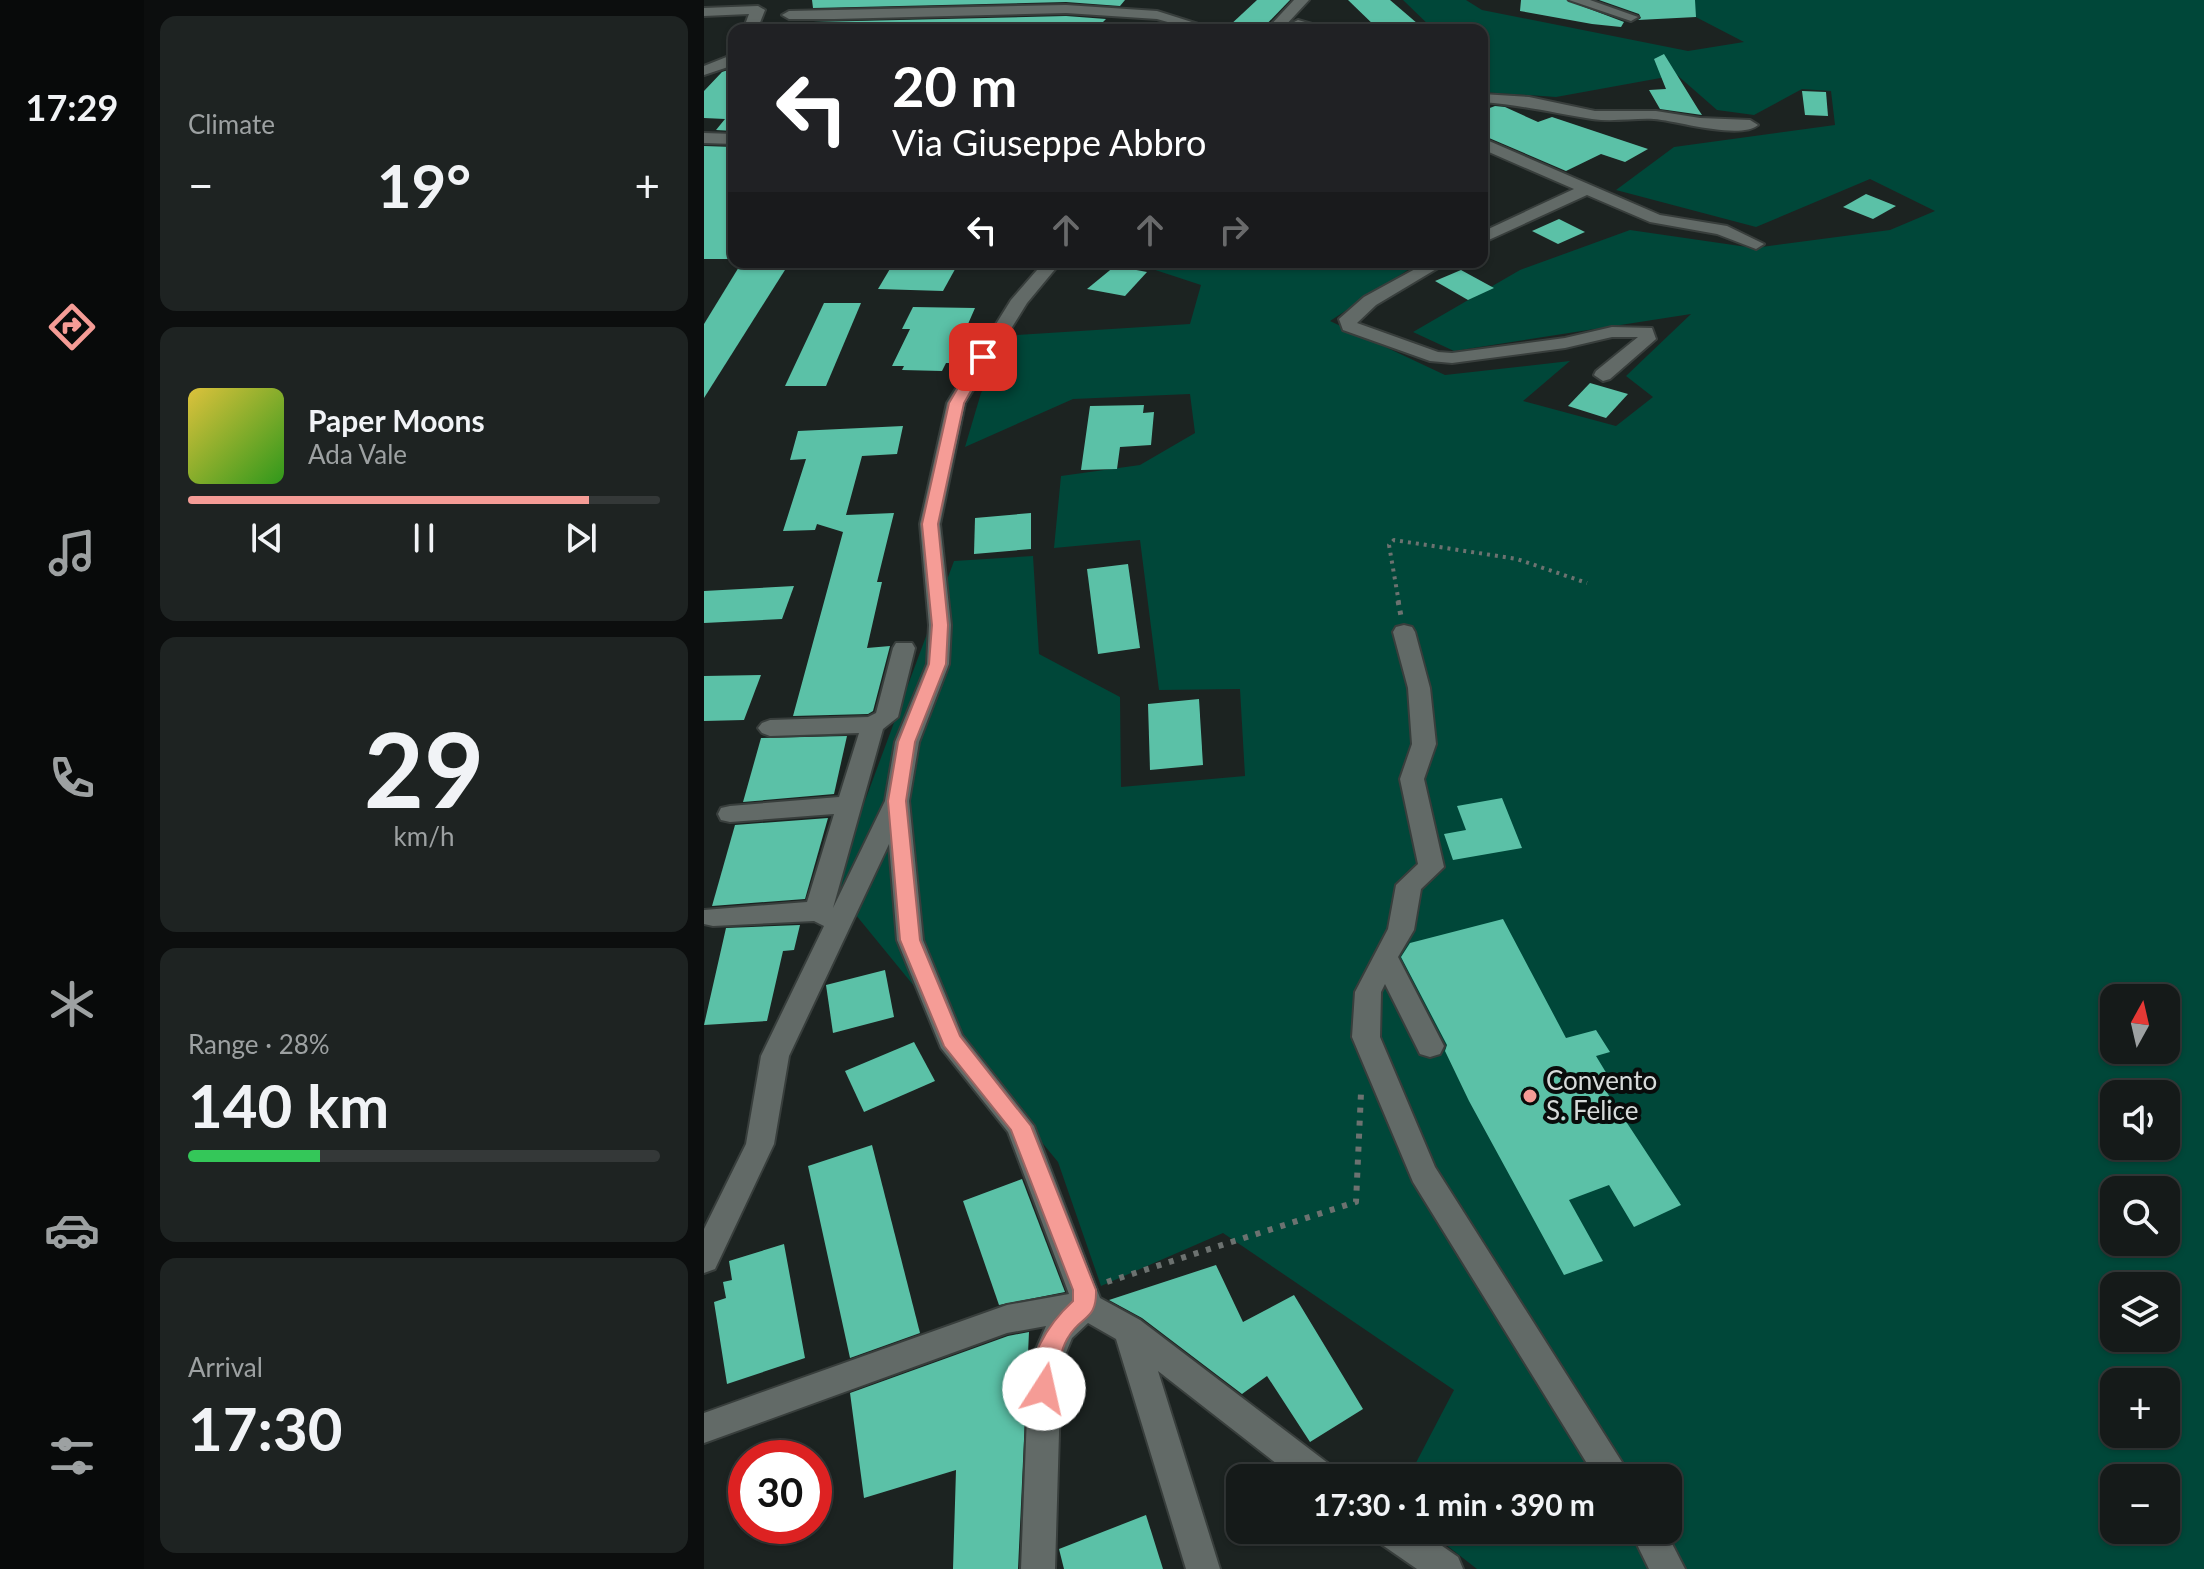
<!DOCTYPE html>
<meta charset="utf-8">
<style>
:root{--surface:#151a19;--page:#1e2322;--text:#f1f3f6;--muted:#9da1a2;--line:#343838;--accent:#f59c96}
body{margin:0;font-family:Lato,sans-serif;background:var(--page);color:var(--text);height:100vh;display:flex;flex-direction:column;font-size:30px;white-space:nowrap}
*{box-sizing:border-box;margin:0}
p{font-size:26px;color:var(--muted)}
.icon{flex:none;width:44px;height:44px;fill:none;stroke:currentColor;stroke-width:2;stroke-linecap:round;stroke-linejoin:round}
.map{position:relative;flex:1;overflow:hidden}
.sheet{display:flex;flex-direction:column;gap:16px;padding:16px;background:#0c0e0e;width:560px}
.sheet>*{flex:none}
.banner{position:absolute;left:24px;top:24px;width:760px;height:244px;border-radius:16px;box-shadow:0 2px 6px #0004,0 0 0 2px var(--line);background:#202124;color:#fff;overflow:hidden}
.needle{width:52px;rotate:8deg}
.controls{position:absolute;left:1396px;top:984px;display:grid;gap:16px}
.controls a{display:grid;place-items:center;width:80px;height:80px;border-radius:16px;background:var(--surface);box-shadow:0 2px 6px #0004,0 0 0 2px var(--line);font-size:40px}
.speed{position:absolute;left:24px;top:1440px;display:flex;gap:16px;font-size:40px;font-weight:700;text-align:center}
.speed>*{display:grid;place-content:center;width:104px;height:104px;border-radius:50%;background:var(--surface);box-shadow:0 2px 6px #0004,0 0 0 2px var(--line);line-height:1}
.speed .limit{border:12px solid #d22;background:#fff;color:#111}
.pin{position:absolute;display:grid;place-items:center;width:68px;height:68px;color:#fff;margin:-34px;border-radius:16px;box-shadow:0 4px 12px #0006}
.me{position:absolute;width:88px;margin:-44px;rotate:10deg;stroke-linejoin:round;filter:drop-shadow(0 0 6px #0008)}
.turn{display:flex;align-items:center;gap:28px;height:168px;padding:0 32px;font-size:36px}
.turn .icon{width:104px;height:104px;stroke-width:2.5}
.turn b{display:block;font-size:56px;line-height:68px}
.lanes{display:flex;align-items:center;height:76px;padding:0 32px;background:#0003;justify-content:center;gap:40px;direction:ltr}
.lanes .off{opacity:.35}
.big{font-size:60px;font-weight:700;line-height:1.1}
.sheet .card{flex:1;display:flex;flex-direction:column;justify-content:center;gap:12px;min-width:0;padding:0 28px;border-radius:16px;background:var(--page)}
.sheet .dial{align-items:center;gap:0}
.dial b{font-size:104px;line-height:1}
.song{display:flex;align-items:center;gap:24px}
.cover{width:96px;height:96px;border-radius:12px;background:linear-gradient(135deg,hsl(50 70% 55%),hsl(110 70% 35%))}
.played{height:8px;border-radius:4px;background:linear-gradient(90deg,var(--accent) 85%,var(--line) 85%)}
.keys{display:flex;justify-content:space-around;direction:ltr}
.heat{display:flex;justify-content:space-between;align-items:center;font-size:44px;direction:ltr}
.charge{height:12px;border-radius:6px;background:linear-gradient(90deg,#34c759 28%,var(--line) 0)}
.trip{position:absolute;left:522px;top:1464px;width:456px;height:80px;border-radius:16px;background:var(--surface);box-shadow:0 2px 6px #0004,0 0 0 2px var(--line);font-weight:700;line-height:80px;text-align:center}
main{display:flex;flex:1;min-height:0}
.menu{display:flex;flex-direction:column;width:144px;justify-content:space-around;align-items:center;background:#080a0a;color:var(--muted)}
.menu .icon{width:56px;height:56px}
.menu .on{color:var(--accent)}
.menu b{font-size:36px;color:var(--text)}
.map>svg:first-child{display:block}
</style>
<main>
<nav class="menu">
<b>17:29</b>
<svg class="icon on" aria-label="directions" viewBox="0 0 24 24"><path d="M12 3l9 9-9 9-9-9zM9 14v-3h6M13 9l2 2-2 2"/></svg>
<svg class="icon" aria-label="music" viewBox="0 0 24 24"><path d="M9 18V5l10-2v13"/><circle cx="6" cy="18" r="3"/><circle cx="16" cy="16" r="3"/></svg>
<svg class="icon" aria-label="phone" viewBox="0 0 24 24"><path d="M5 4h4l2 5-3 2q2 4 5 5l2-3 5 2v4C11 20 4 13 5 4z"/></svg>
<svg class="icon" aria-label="climate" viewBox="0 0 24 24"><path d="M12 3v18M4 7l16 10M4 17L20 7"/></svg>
<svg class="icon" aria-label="car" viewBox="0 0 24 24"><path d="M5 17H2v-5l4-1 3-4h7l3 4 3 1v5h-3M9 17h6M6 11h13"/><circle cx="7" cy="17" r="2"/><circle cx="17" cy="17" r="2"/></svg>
<svg class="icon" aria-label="filters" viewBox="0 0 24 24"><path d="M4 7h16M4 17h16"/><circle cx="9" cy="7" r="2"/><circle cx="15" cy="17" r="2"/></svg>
</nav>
<section class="sheet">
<div class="card"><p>Climate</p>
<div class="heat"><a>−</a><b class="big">19°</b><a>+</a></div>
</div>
<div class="card">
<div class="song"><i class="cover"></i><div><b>Paper Moons</b><p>Ada Vale</p></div></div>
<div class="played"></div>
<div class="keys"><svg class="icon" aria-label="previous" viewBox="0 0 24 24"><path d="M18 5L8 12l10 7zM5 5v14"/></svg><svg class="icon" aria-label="pause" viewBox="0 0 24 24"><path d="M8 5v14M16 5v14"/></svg><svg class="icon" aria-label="next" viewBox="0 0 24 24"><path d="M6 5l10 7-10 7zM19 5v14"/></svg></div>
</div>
<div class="card dial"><b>29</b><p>km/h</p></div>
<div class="card"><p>Range · 28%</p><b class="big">140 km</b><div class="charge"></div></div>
<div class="card"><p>Arrival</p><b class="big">17:30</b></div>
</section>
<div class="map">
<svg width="1500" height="1569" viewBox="0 0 1500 1569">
<rect width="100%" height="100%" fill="#1c2321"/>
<path fill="#004739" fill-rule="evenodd" d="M 699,0 L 762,0 L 778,10 L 984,51 L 1040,42 L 959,0 L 1500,0 L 1500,1569 L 773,1569 L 723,1530 L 964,1530 L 964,1478 L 704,1478 L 750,1390 L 519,1233 L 397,1286 L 354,1162 L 129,887 L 250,561 L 329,556 L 335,654 L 416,697 L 417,787 L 541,776 L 536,689 L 455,690 L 436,540 L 350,548 L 357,476 L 436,465 L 491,433 L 486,394 L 369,399 L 261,447 L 277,393 L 313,335 L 486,324 L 497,285 L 427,262 L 716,262 L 626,321 L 741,375 L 866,361 L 819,401 L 912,426 L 949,397 L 922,376 L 987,314 L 750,351 L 709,332 L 816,270 L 926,230 L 1050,248 L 1186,230 L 1231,211 L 1166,179 L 1052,227 L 912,190 L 970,147 L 1131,125 L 1127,91 L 1098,89 L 1050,115 L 1013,110 L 973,75 L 852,97 L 778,92 L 778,30 L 730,30 ZM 1410,998 L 1462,998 L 1462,1050 L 1410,1050 ZM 1410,1094 L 1462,1094 L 1462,1146 L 1410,1146 ZM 1410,1190 L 1462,1190 L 1462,1242 L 1410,1242 ZM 1410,1286 L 1462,1286 L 1462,1338 L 1410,1338 ZM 1410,1382 L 1462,1382 L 1462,1434 L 1410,1434 ZM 1410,1478 L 1462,1478 L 1462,1530 L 1410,1530 Z"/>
<g fill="#5bc1a7">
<polygon points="108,0 421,0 416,6 362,2 109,8"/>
<polygon points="553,0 586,0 557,30 524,27"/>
<polygon points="644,0 686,0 721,30 675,30"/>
<polygon points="817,0 862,0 920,22 917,27 888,24 816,11"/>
<polygon points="895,0 991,0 992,17 934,20 937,18 935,14"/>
<polygon points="362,16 402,19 395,26 353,26 351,30 109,30 109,22"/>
<polygon points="960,54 994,109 998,115 956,109 945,90 962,89 950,59"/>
<polygon points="30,68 30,131 12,130 21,119 0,118 0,91 18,72"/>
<polygon points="1098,91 1122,92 1124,116 1101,115"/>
<polygon points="791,106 801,107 834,122 848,117 944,149 921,162 897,154 862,171 778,135 778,111"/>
<polygon points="0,146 30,147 30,259 0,259"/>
<polygon points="1162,194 1192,206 1169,219 1139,207"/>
<polygon points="855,219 881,232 854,244 828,231"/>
<polygon points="38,262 86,262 0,398 0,324"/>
<polygon points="190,262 255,262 239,291 174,289"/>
<polygon points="411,266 443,272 421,296 383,289"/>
<polygon points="757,270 790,288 764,300 731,281"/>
<polygon points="120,303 157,303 122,386 81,386"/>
<polygon points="209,307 271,308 247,363 242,363 238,371 198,370 200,366 188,366 206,329 198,329"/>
<polygon points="886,383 924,394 902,418 864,406"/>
<polygon points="440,405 439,413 450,412 447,445 416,447 413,469 377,470 386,406"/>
<polygon points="199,426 193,454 158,456 142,515 190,513 173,582 178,582 163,648 186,646 169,711 164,714 89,716 139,532 113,524 111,530 79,531 102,459 86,460 94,431"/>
<polygon points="327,513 327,549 270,554 271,518"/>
<polygon points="424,564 436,648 394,654 383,569"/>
<polygon points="90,586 78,619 0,623 0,591"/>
<polygon points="57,675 40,720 0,721 0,676"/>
<polygon points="495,699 499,765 446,770 444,704"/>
<polygon points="143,736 130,794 39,802 57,738"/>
<polygon points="798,798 818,848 749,860 740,834 762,830 753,806"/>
<polygon points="124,818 101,899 8,906 31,825"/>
<polygon points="799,919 862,1038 892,1030 906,1052 892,1056 909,1084 900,1088 977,1205 930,1227 905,1185 865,1200 899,1261 860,1275 765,1101 741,1051 743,1045 697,957 706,943"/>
<polygon points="96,925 90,950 79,951 63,1021 0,1025 22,928"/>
<polygon points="181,970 190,1017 129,1033 122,985"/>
<polygon points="210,1042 231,1081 160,1112 141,1071"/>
<polygon points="168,1145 216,1333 146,1358 104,1166"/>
<polygon points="318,1179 361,1292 295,1305 259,1201"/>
<polygon points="80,1244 101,1358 23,1384 10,1302 22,1298 19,1282 28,1280 25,1261"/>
<polygon points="512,1265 539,1322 590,1295 659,1409 606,1442 563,1376 538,1394 438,1318 405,1300"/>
<polygon points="325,1332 314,1569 249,1569 252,1470 160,1498 146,1393 304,1336"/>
<polygon points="442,1515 459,1569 360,1569 355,1549"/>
</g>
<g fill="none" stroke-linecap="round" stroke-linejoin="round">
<g stroke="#383e3c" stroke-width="4">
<g id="minor">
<polygon points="590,0 605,0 580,27 594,20 629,30 562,30"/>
<polygon points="865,0 886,0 934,17 927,21"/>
<polygon points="362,5 453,11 513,30 492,30 453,19 362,13 131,19 85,19 78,15 85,11"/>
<polygon points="54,6 61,10 53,30 39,30 45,14 0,16 0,8"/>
<polygon points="30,54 30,65 0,75 0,66"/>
<path d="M 778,94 L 825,97 L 891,111 L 952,111 L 996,118 L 1046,120 L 1054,125 C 1036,140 974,121 950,119 C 930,118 909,122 888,119 C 849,113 818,105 778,102 Z"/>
<polygon points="0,133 30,134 30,144 0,143"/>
<polygon points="778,138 956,215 1023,226 1060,244 1052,249 1013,234 946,222 883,195 778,243 778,232 870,189 778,149"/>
<polygon points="340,262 357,262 323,303 261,403 236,524 247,625 245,664 215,742 205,801 219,940 258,1035 330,1126 396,1298 436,1320 629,1467 634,1478 591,1478 454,1371 516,1569 482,1569 412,1339 384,1323 368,1338 357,1365 351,1569 317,1569 325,1365 342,1326 303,1333 0,1443 0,1413 303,1305 365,1294 304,1132 237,1048 193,940 185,844 85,1056 70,1144 11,1269 0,1273 0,1229 42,1144 57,1056 120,926 110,921 9,926 0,924 0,910 103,902 130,814 26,822 17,820 14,814 17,808 26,806 135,797 155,733 66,736 58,733 54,728 58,723 66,720 164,717 172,713 189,648 192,643 208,643 211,648 194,717 179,729 129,908 181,801 191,742 223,664 225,625 216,524 243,403 307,300"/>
<polygon points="724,262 744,262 672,305 653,323 734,352 748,353 861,338 908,327 948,328 952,339 906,379 899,381 890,375 892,371 934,337 908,337 861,348 748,363 726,361 639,330 635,319 660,297"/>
<polygon points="700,625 708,627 711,632 726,688 732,744 720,779 740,867 717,889 710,930 694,957 740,1046 736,1054 726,1057 716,1054 681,984 677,992 676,1037 731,1167 928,1478 892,1478 709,1182 648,1037 651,992 684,929 692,885 714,864 696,779 708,744 704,688 689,632 692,627"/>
<polygon points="669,1530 715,1530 754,1557 759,1569 713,1569 674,1542"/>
<polygon points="926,1530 961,1530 981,1569 945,1569"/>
</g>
</g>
<polyline stroke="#6c7270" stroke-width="4" stroke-dasharray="3 5" stroke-linecap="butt" points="695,603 685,545 690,540 813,559 883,583"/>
<polyline stroke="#6c7270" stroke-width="5" stroke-dasharray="4 6" stroke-linecap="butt" points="694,601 697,616"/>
<polyline stroke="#6c7270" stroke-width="6" stroke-dasharray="5 8" stroke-linecap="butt" points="403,1282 652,1202 657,1093"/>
<use href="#minor" fill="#626a67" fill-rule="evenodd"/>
</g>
<path fill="#f59c96" stroke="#9f6562" stroke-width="2" d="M 279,352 L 286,357 L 260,403 L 234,524 L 244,625 L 242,664 L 211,742 L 202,801 L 216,940 L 256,1036 L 327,1126 L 392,1290 C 393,1320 378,1315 365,1336 C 352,1355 357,1378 348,1397 L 340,1400 L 331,1397 C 316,1364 346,1322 369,1301 L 369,1290 L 307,1130 L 240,1046 L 196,940 L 184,801 L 194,742 L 225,664 L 228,625 L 218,524 L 245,403 L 272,357 Z"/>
<circle fill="#f59c96" stroke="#090c0b" stroke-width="3" cx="826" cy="1096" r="8"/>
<g text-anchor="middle" stroke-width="8" stroke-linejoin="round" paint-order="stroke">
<g font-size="26" fill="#d7dbda" stroke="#090c0b" text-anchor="start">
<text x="842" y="1090">Convento<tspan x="842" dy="30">S. Felice</tspan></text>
</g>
</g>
</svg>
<div class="controls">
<a><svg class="needle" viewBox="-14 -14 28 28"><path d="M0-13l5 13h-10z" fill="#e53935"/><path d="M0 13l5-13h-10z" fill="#9da1a2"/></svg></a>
<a><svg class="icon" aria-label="sound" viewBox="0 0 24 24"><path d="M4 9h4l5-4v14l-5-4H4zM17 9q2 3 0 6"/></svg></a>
<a><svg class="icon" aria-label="search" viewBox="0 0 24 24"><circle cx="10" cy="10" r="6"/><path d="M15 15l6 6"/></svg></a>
<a><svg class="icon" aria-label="layers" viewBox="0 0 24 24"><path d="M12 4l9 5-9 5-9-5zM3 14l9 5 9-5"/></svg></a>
<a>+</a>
<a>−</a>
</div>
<div class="speed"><div class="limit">30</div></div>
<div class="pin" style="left:279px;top:357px;background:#d93025"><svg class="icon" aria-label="arrive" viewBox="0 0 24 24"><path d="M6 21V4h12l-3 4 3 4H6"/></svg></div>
<svg class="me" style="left:340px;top:1389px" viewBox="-20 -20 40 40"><circle r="19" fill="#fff"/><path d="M0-13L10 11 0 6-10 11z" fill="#f59c96"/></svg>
<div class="trip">17:30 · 1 min · 390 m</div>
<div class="banner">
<div class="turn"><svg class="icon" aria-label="left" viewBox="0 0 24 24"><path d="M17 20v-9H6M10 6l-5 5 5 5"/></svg><div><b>20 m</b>Via Giuseppe Abbro</div></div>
<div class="lanes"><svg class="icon" aria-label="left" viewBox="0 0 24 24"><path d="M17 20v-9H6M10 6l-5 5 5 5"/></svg><svg class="icon off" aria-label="ahead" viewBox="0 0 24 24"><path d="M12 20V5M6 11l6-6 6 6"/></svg><svg class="icon off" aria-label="ahead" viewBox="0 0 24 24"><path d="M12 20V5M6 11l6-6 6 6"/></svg><svg class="icon off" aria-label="right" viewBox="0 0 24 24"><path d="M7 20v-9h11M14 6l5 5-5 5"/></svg></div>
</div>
</div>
</main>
